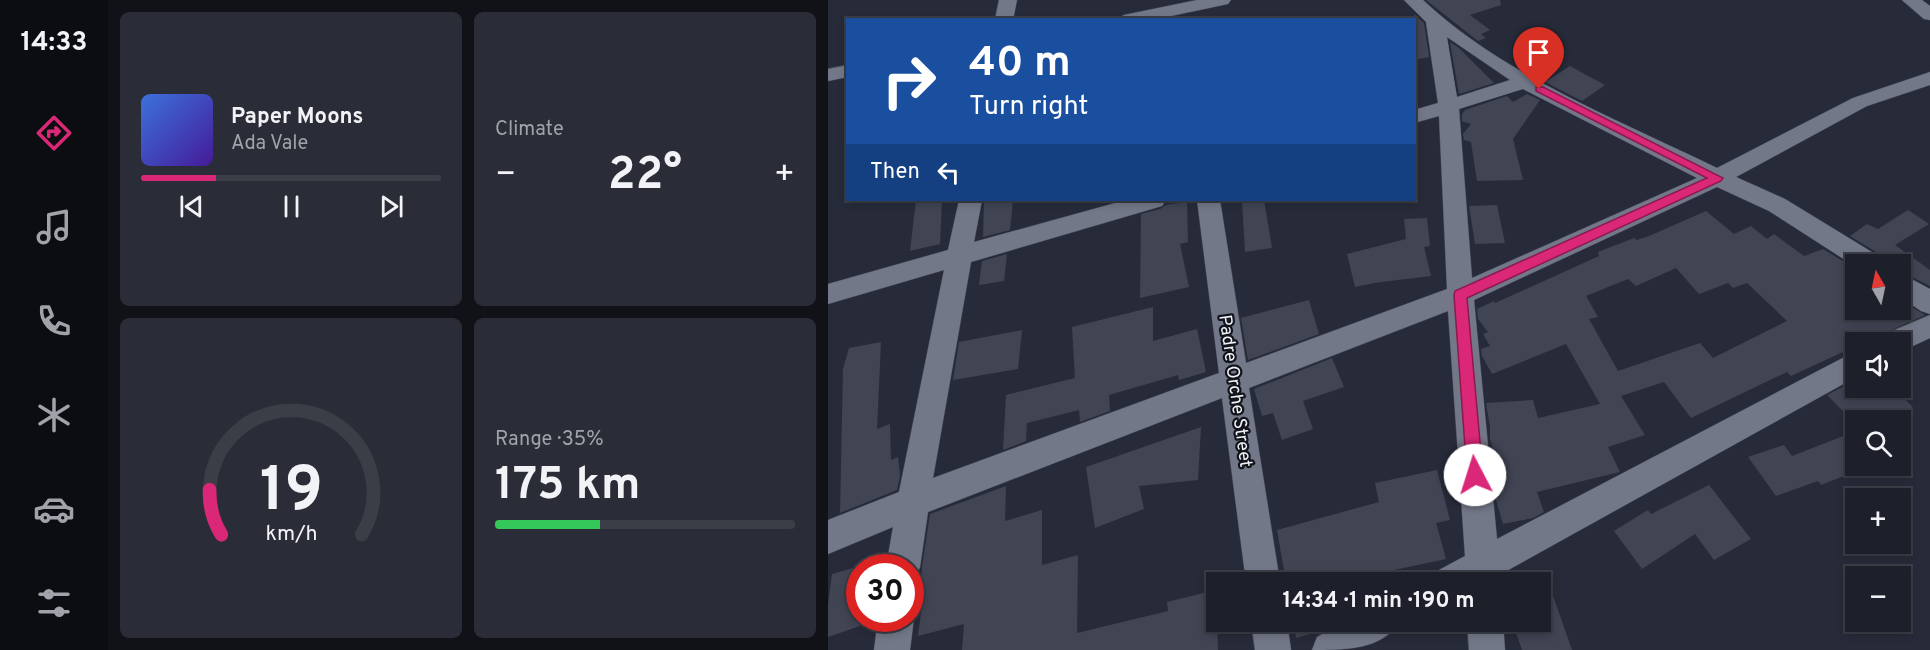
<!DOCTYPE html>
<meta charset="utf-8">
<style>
:root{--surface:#1d202b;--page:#2a2d37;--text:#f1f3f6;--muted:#a0a3a9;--line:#3b3e47;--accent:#db2777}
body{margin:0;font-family:Overpass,sans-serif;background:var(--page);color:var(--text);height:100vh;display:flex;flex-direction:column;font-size:22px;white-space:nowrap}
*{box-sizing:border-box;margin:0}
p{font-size:20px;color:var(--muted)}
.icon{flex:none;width:33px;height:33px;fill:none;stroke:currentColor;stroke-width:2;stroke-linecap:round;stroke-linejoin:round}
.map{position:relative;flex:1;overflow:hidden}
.panel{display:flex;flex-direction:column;gap:12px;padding:12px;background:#101218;width:720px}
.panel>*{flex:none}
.guide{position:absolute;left:18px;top:18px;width:570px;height:183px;border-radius:0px;box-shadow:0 3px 9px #0003,0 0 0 2px var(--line);background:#1a4fa0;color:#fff;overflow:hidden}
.needle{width:39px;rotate:351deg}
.buttons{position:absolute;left:1017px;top:254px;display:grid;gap:12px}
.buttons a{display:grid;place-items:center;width:66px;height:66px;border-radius:0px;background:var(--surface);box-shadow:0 3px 9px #0003,0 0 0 2px var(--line);font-size:30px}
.speed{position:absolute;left:18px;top:554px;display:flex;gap:12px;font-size:30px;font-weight:700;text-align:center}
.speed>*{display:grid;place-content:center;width:78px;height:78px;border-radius:50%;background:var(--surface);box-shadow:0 3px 9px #0003,0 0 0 2px var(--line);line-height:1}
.speed .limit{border:9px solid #d22;background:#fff;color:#111}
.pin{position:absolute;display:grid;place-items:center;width:51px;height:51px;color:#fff;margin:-62px -26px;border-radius:50% 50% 50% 0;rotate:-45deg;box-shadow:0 0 6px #0007}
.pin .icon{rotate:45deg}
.me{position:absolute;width:66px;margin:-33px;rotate:355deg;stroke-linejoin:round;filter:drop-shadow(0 0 4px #0008)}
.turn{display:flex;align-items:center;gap:21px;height:126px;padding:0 24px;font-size:27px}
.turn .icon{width:78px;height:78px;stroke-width:2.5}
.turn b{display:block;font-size:42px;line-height:51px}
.then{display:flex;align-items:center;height:57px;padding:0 24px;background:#0003;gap:12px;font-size:22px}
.big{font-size:45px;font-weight:700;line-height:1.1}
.panel .card{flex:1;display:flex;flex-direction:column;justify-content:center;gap:9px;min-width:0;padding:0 21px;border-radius:9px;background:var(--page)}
.panel .dial{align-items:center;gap:0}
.dial svg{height:156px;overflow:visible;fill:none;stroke:var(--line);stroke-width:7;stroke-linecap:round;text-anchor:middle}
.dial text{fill:var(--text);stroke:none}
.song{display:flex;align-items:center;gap:18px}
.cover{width:72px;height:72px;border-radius:9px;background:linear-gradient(135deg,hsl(220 70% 55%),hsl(260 70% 35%))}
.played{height:6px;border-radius:3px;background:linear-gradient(90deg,var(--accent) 25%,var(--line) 25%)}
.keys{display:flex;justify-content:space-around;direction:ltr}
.heat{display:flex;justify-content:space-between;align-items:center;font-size:33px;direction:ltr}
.charge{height:9px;border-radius:4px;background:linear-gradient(90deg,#34c759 35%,var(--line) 0)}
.panel .tiles{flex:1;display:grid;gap:12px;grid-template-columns:repeat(2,1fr)}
.trip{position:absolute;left:378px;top:572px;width:345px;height:60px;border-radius:0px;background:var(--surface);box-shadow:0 3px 9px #0003,0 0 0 2px var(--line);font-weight:700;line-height:60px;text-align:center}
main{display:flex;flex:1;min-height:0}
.tab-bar{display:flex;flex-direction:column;width:108px;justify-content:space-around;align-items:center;background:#0c0d11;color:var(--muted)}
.tab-bar .icon{width:42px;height:42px}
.tab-bar .active{color:var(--accent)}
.tab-bar b{font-size:27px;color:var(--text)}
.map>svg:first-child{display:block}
</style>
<main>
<nav class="tab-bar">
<b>14:33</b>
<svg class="icon active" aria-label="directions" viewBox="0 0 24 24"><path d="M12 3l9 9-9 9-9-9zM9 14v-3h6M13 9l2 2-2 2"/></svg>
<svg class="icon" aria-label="music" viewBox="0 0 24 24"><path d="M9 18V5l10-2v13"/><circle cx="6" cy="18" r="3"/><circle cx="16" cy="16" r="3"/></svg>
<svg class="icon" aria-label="phone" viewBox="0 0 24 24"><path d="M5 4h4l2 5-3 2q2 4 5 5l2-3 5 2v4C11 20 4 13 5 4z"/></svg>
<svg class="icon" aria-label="climate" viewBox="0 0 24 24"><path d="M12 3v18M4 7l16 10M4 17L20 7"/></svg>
<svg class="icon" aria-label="car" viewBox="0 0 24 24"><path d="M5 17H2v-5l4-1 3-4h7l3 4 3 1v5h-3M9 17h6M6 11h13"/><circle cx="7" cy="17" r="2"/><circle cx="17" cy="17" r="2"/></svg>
<svg class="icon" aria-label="filters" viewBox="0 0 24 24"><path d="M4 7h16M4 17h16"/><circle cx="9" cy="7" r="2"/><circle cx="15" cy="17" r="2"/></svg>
</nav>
<section class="panel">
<div class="tiles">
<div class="card">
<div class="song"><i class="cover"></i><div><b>Paper Moons</b><p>Ada Vale</p></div></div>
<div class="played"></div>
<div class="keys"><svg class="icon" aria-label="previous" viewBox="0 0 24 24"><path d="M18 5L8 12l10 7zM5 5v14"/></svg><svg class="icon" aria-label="pause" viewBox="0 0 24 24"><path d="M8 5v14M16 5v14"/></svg><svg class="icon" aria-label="next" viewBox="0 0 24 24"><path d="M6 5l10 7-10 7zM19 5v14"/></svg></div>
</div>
<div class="card"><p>Climate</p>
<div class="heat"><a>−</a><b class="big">22°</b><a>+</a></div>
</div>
<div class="card dial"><svg viewBox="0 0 100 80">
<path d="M14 69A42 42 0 1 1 86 69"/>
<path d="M14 69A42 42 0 0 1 8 46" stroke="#db2777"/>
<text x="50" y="56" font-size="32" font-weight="700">19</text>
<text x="50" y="72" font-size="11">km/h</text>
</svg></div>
<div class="card"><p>Range · 35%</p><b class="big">175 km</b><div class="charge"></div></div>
</div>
</section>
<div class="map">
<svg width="1102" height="650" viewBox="0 0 1102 650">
<rect width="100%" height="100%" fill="#272b39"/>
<g fill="#404453" fill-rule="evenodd">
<polygon points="598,0 672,0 673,5 642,15 662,30 653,34 658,38 650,41"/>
<polygon points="586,14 596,23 601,57 586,60"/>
<polygon points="622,42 631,48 666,83 631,94"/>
<polygon points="742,66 762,77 777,85 754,101 717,82"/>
<polygon points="699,94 712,100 685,139 695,180 649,181 643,142 636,140 635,134 643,124 634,121 634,114 637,110 679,96 685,102"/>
<polygon points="88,200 114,200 112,244 82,251"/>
<polygon points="170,200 185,200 182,230 155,237 156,203"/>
<polygon points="414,200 436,200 444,248 417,252"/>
<polygon points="359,202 360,242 352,244 361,287 312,298 313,214 332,209 338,205"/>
<polygon points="669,205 677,243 647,244 641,206"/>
<polygon points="1080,210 1101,224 1067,245 1102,270 1102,286 1072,271 1072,264 1058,264 1053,255 1022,236 1039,224 1050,229"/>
<path d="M 878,211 L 906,234 L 923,226 L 939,239 L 946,234 L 976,256 L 995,249 L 1028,269 L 1028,309 L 1072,309 L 1072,300 L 1097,315 L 1041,340 L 1028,342 L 1028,346 L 963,376 L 959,372 L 863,418 L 836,382 L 793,396 L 817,435 L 780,447 L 792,472 L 709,492 L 716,512 L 705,518 L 675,524 L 668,500 L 665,476 L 672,475 L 662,439 L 662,427 L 658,403 L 705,400 L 710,418 L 772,404 L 738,344 L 664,374 L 654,356 L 653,349 L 662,346 L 655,334 L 660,332 L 650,319 L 649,309 L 666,301 L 667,303 L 771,256 L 770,252 L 806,238 L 809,240 L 821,236 ZM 848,268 L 871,294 L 900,283 L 905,288 L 919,283 L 959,321 L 885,358 L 872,343 L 790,371 L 761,319 L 770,317 L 758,296 L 800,279 L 808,286 Z"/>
<polygon points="599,218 602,246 596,247 603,276 546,283 527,287 519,254 578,239 576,219"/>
<polygon points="179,254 176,281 151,285 154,261"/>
<polygon points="481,300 491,334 420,360 413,318"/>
<polygon points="325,307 325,341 369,329 378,372 351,380 350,375 281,395 282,411 252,422 251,410 199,423 198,441 175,450 178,395 247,378 244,327"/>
<polygon points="194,330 190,369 125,380 131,342"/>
<polygon points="53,342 49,429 62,424 63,460 70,457 72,476 69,490 12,513 15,369 21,348"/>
<polygon points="504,358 516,387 475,401 485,429 454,440 445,413 434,416 426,389"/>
<polygon points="1015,387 1064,387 1085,407 1062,420 1024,420 999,395"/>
<polygon points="373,427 370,480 311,486 316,509 267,528 258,467"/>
<polygon points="1028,431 1028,471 993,485 990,481 948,496 920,457 956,445 964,456"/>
<polygon points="609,470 622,520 608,523 618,559 533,577 534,582 458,582 449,530 551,502 547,483"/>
<polygon points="881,485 923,539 886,560 867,534 814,569 786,531 820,510 823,514"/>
<polygon points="178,486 177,521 214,510 214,565 250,555 249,633 340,611 339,602 388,590 390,650 134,650 136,624 90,636 94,605 92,606 94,567 102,514"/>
<polygon points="32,566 32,626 0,637 0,604 4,574"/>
<polygon points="712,570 716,570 744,650 694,650 684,621 712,621"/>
<polygon points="465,621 513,621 499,629 468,638"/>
</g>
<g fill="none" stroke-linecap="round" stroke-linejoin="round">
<g stroke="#464955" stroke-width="1">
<g id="minor">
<polygon points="171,0 189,0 185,20 167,20"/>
<polygon points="369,0 403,0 400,4 324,20 287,20 296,15"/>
<path d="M 576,0 L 595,0 C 673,74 792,121 889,168 L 1025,98 L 1102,72 L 1102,85 L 1039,106 L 908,177 L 957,199 L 1052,257 L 1056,264 L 1028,264 L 1028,267 L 941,211 L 889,187 L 646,300 L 669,539 L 1028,351 L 1028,377 L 673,574 L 673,582 L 606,582 L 611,570 L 637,556 L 620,311 L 421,388 L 452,582 L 418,582 L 394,398 L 100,512 L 92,567 L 87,579 L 82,581 L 82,567 L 58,567 L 65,527 L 0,554 L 0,520 L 71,492 L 116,270 L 0,304 L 0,284 L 120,250 L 131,200 L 154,200 L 146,242 L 298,200 L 338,200 L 334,206 L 143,262 L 105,478 L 391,373 L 369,200 L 392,200 L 418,363 L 619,289 L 611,116 L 586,123 L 586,110 L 610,103 L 598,22 ZM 619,37 L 682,80 L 629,97 ZM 695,89 L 869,178 L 644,278 L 631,109 Z"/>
<polygon points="1074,0 1094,0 1102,6 1102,20 1096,19"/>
<polygon points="20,65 20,77 0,81 0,69"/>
<polygon points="1072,273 1102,289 1102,314 1093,311 1072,297"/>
<polygon points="1102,315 1102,338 1072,352 1072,342 1053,342 1057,334"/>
<polygon points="82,610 86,618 82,650 46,650 50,618 82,618"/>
<polygon points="423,621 459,621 463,650 427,650"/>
<path d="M 518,621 L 571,621 C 556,650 516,650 484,650 L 489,637 Z"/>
<polygon points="639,621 675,621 677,650 641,650"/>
</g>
</g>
<use href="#minor" fill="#737889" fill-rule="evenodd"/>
</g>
<polygon fill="#db2777" stroke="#8e194d" stroke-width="1.5" points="708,87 715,87 895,178 893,181 639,298 655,475 653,480 647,482 642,480 639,475 626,295 627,291 879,178 708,91"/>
<g text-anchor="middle" stroke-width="4.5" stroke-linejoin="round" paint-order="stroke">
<g font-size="18" fill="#eff2fb" stroke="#12141a">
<text transform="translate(408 391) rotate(82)" y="6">Padre Orche Street</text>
</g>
</g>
</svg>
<div class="buttons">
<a><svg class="needle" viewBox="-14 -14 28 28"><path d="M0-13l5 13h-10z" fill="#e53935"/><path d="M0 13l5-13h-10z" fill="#a0a3a9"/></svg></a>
<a><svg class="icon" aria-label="sound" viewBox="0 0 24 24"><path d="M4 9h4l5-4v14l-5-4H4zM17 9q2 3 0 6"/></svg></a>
<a><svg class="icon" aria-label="search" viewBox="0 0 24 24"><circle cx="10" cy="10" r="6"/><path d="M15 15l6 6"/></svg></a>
<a>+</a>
<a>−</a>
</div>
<div class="speed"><div class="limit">30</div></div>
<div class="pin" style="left:711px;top:89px;background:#d93025"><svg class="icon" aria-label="arrive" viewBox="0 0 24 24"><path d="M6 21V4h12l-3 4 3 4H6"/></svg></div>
<svg class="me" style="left:647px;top:475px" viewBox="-20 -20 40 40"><circle r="19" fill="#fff"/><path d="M0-13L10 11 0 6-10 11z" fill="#db2777"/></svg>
<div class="trip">14:34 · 1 min · 190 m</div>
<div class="guide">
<div class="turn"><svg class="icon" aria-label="right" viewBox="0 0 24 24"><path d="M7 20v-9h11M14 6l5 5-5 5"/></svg><div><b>40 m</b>Turn right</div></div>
<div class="then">Then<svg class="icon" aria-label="left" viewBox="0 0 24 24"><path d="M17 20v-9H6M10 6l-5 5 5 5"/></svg></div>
</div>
</div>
</main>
